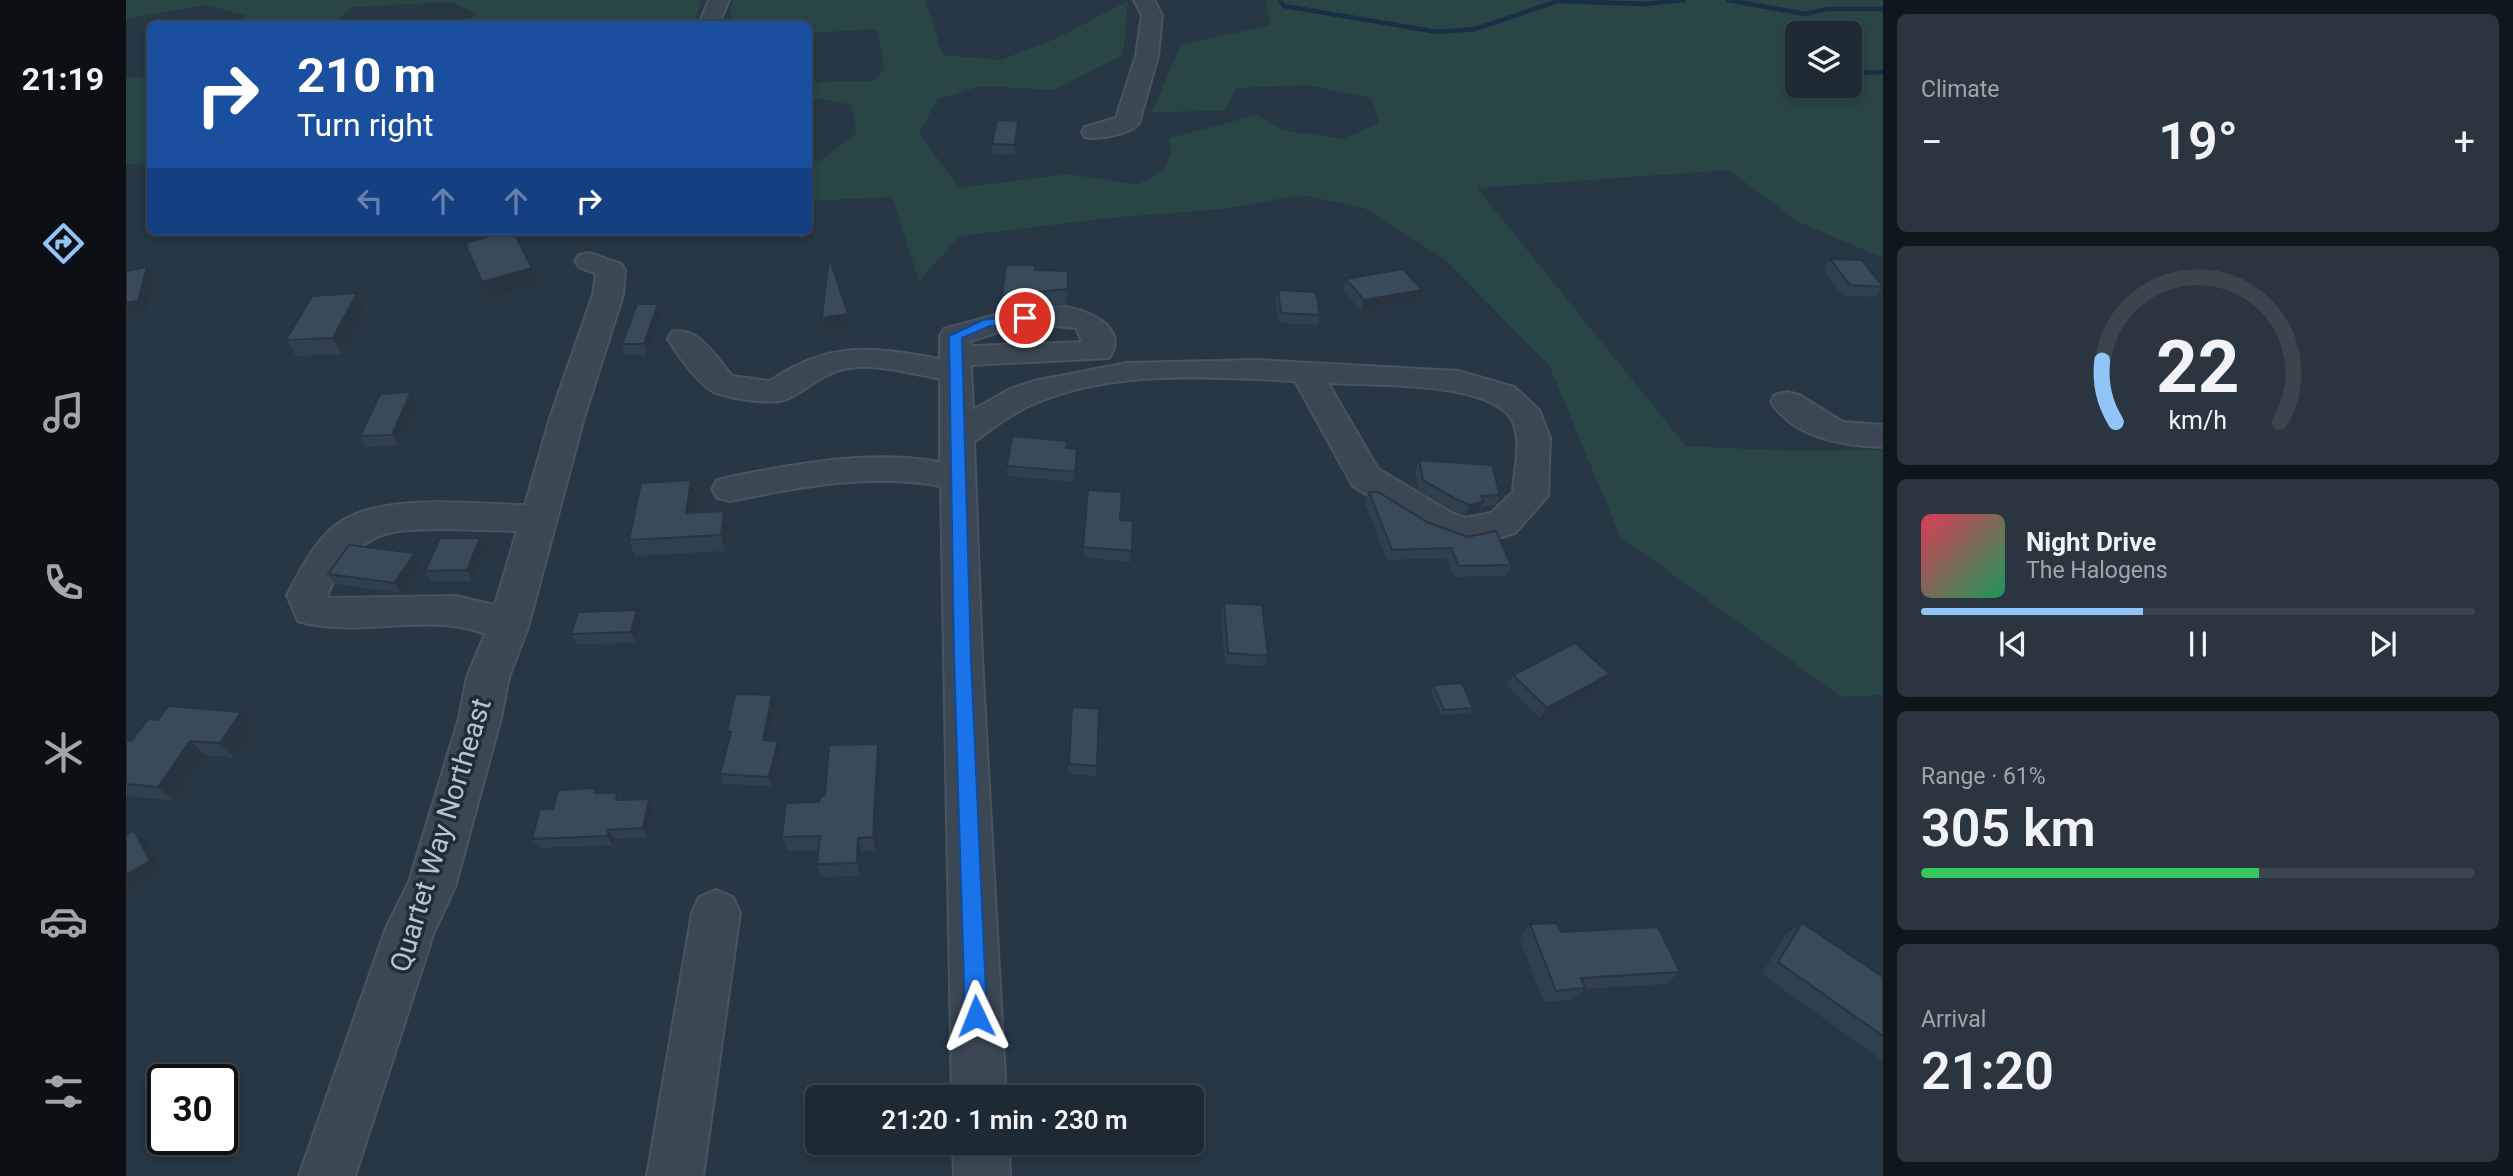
<!DOCTYPE html>
<meta charset="utf-8">
<style>
:root{--surface:#1d2933;--page:#2a353f;--text:#f1f3f6;--muted:#a0a6ac;--line:#3b454e;--accent:#91c5fa}
body{margin:0;font-family:Roboto,sans-serif;background:var(--page);color:var(--text);height:100vh;display:flex;flex-direction:column;font-size:26px;white-space:nowrap}
*{box-sizing:border-box;margin:0}
p{font-size:23px;color:var(--muted)}
.icon{flex:none;width:38px;height:38px;fill:none;stroke:currentColor;stroke-width:2;stroke-linecap:round;stroke-linejoin:round}
.map{position:relative;flex:1;overflow:hidden}
.details{display:flex;flex-direction:column;gap:14px;padding:14px;background:#10171c;width:630px}
.details>*{flex:none}
.banner{position:absolute;left:21px;top:21px;width:665px;height:214px;border-radius:10px;box-shadow:0 4px 10px #0003,0 0 0 2px var(--line);background:#1a4fa0;color:#fff;overflow:hidden}
.fabs{position:absolute;left:1659px;top:21px;display:grid;gap:14px}
.fabs a{display:grid;place-items:center;width:77px;height:77px;border-radius:10px;background:var(--surface);box-shadow:0 4px 10px #0003,0 0 0 2px var(--line);font-size:35px}
.speed{position:absolute;left:21px;top:1064px;display:flex;gap:14px;font-size:35px;font-weight:700;text-align:center}
.speed>*{display:grid;place-content:center;width:91px;height:91px;border-radius:50%;background:var(--surface);box-shadow:0 4px 10px #0003,0 0 0 2px var(--line);line-height:1}
.speed .limit{border:4px solid #111;border-radius:10px;background:#fff;color:#111}
.pin{position:absolute;display:grid;place-items:center;width:60px;height:60px;color:#fff;margin:-30px;border:4px solid #fff;border-radius:50%;box-shadow:0 2px 7px #0007}
.me{position:absolute;width:77px;margin:-38px;rotate:358deg;stroke-linejoin:round;filter:drop-shadow(0 0 5px #0008)}
.turn{display:flex;align-items:center;gap:24px;height:147px;padding:0 35px;font-size:32px}
.turn .icon{width:91px;height:91px;stroke-width:2.5}
.turn b{display:block;font-size:49px;line-height:60px}
.lanes{display:flex;align-items:center;height:66px;padding:0 35px;background:#0003;justify-content:center;gap:35px;direction:ltr}
.lanes .off{opacity:.35}
.big{font-size:52px;font-weight:600;line-height:1.1}
.details .widget{flex:1;display:flex;flex-direction:column;justify-content:center;gap:10px;min-width:0;padding:0 24px;border-radius:10px;background:var(--page)}
.details .dial{align-items:center;gap:0}
.dial svg{height:182px;overflow:visible;fill:none;stroke:var(--line);stroke-width:7;stroke-linecap:round;text-anchor:middle}
.dial text{fill:var(--text);stroke:none}
.song{display:flex;align-items:center;gap:21px}
.cover{width:84px;height:84px;border-radius:10px;background:linear-gradient(135deg,hsl(350 70% 55%),hsl(150 70% 35%))}
.played{height:7px;border-radius:4px;background:linear-gradient(90deg,var(--accent) 40%,var(--line) 40%)}
.keys{display:flex;justify-content:space-around;direction:ltr}
.heat{display:flex;justify-content:space-between;align-items:center;font-size:38px;direction:ltr}
.charge{height:10px;border-radius:5px;background:linear-gradient(90deg,#34c759 61%,var(--line) 0)}
.trip{position:absolute;left:679px;top:1085px;width:399px;height:70px;border-radius:10px;background:var(--surface);box-shadow:0 4px 10px #0003,0 0 0 2px var(--line);font-weight:600;line-height:70px;text-align:center}
main{display:flex;flex:1;min-height:0}
.tabs{display:flex;flex-direction:column;width:126px;justify-content:space-around;align-items:center;background:#0c1014;color:var(--muted)}
.tabs .icon{width:49px;height:49px}
.tabs .selected{color:var(--accent)}
.tabs b{font-size:32px;color:var(--text)}
.map>svg:first-child{display:block}
</style>
<main>
<nav class="tabs">
<b>21:19</b>
<svg class="icon selected" aria-label="directions" viewBox="0 0 24 24"><path d="M12 3l9 9-9 9-9-9zM9 14v-3h6M13 9l2 2-2 2"/></svg>
<svg class="icon" aria-label="music" viewBox="0 0 24 24"><path d="M9 18V5l10-2v13"/><circle cx="6" cy="18" r="3"/><circle cx="16" cy="16" r="3"/></svg>
<svg class="icon" aria-label="phone" viewBox="0 0 24 24"><path d="M5 4h4l2 5-3 2q2 4 5 5l2-3 5 2v4C11 20 4 13 5 4z"/></svg>
<svg class="icon" aria-label="climate" viewBox="0 0 24 24"><path d="M12 3v18M4 7l16 10M4 17L20 7"/></svg>
<svg class="icon" aria-label="car" viewBox="0 0 24 24"><path d="M5 17H2v-5l4-1 3-4h7l3 4 3 1v5h-3M9 17h6M6 11h13"/><circle cx="7" cy="17" r="2"/><circle cx="17" cy="17" r="2"/></svg>
<svg class="icon" aria-label="filters" viewBox="0 0 24 24"><path d="M4 7h16M4 17h16"/><circle cx="9" cy="7" r="2"/><circle cx="15" cy="17" r="2"/></svg>
</nav>
<div class="map">
<svg width="1757" height="1176" viewBox="0 0 1757 1176">
<rect width="100%" height="100%" fill="#273744"/>
<g fill="#294545" fill-rule="evenodd">
<polygon points="0,0 575,0 569,24 336,24 351,13 325,2 227,7 205,24 113,24 121,16 79,5 0,19"/>
<path d="M 607,0 L 799,0 L 817,55 L 874,60 L 929,39 L 1002,1 L 997,55 L 928,90 L 855,86 L 811,100 L 793,133 L 833,188 L 942,174 L 1012,185 L 1038,169 L 1046,153 L 1043,138 L 1131,115 L 1156,130 L 1216,139 L 1253,123 L 1245,98 L 1181,85 L 1111,88 L 1098,111 L 1026,112 L 1055,45 L 1144,25 L 1140,0 L 1757,0 L 1757,258 L 1673,222 L 1602,170 L 1351,188 L 1560,446 L 1669,451 L 1757,450 L 1757,695 L 1715,697 L 1494,536 L 1423,365 L 1317,258 L 1238,208 L 1176,195 L 1096,209 L 982,218 L 834,236 L 793,281 L 766,197 L 683,201 L 683,162 L 694,161 L 730,133 L 726,105 L 695,99 L 683,101 L 683,82 L 748,81 L 759,69 L 751,29 L 683,33 L 682,24 L 603,24 ZM 1724,33 L 1724,86 L 1671,86 L 1671,33 Z"/>
<polygon points="24,77 24,163 0,164 0,78"/>
</g>
<g fill="none" stroke-linecap="round" stroke-linejoin="round">
<g stroke="#192f43" stroke-width="4.5">
<polyline points="1154,0 1158,6 1312,32 1349,29 1432,1 1519,4 1558,0"/>
<polyline points="1602,0 1679,14 1701,9 1757,9"/>
<polyline points="1724,73 1757,72"/>
</g>
<g stroke="#485460" stroke-width="4">
<g id="minor">
<polygon points="583,0 603,0 593,24 573,24"/>
<path d="M 1008,0 L 1028,0 L 1036,15 L 1032,56 L 1013,123 C 1005,134 972,140 959,137 L 956,132 L 959,127 L 990,118 L 1010,56 L 1016,15 Z"/>
<path d="M 463,253 L 495,264 L 499,270 L 497,295 L 458,418 L 402,627 L 383,677 L 375,718 L 329,887 L 308,932 L 229,1176 L 173,1176 L 260,928 L 283,882 L 333,718 L 341,677 L 359,634 C 305,611 231,639 172,621 L 161,595 C 174,571 191,536 216,521 C 261,493 347,504 399,505 L 424,418 L 467,295 L 470,274 L 453,267 L 449,261 L 453,255 ZM 317,529 L 391,531 L 369,605 L 330,596 L 201,598 C 202,589 210,578 216,569 C 243,528 271,530 317,529 Z"/>
<path d="M 934,306 C 957,309 1005,325 983,358 L 845,365 L 847,410 L 884,389 L 908,381 L 1001,363 L 1131,360 L 1332,371 L 1388,387 L 1413,410 L 1424,438 L 1422,496 L 1389,533 L 1376,537 L 1337,545 L 1298,530 L 1227,486 L 1169,381 C 1088,377 994,370 917,400 C 892,409 870,425 848,442 L 856,658 L 880,1097 L 826,1097 L 815,486 C 745,473 673,487 604,501 L 591,498 L 586,489 L 591,480 L 604,477 C 673,463 745,450 814,462 L 814,379 C 785,373 752,364 723,368 C 697,372 683,389 661,399 C 647,406 595,398 583,389 C 568,378 552,355 542,339 L 546,332 C 573,326 590,357 606,376 L 644,381 C 704,340 745,347 814,359 L 814,336 L 818,329 L 876,313 ZM 916,325 L 950,328 L 956,342 L 845,346 L 844,341 L 876,331 ZM 1202,383 C 1244,386 1367,380 1387,422 C 1396,443 1388,470 1387,492 L 1365,513 L 1339,518 L 1324,512 L 1252,469 Z"/>
<path d="M 1661,392 L 1673,395 L 1717,422 L 1757,425 L 1757,447 C 1718,446 1668,438 1645,402 L 1649,395 Z"/>
<polygon points="590,890 607,897 614,913 577,1176 521,1176 566,913 573,897"/>
<polygon points="827,1143 883,1143 884,1176 828,1176"/>
</g>
</g>
<use href="#minor" fill="#3b4854" fill-rule="evenodd"/>
</g>
<g fill="#31404d">
<polygon points="892,131 889,154 867,154 866,144"/>
<polygon points="1704,259 1757,286 1757,287 1750,297 1717,296 1697,269"/>
<polygon points="909,270 942,289 941,305 876,310 876,295"/>
<polygon points="1220,279 1296,290 1292,300 1235,311 1217,290"/>
<polygon points="1152,290 1194,315 1192,325 1153,323 1150,300"/>
<polygon points="231,293 239,309 216,354 170,356 160,340"/>
<polygon points="532,304 535,314 521,355 499,355 496,344"/>
<polygon points="291,403 272,445 240,447 234,436"/>
<polygon points="951,449 948,482 881,476 881,466"/>
<polygon points="1293,460 1374,495 1369,505 1356,506 1352,513 1339,515 1325,510 1293,490 1289,471"/>
<polygon points="962,490 994,520 1006,551 1004,562 957,557"/>
<polygon points="1243,492 1385,565 1380,576 1328,577 1320,558 1261,560 1239,503"/>
<polygon points="570,496 567,512 598,511 602,526 599,551 509,556 503,540"/>
<polygon points="360,549 346,581 305,581 299,571"/>
<polygon points="295,564 275,593 209,584 202,574"/>
<polygon points="1098,603 1142,656 1139,666 1099,664 1095,613"/>
<polygon points="515,621 509,643 450,644 445,634"/>
<polygon points="1484,674 1477,684 1414,718 1381,685 1387,675"/>
<polygon points="1307,685 1347,708 1344,713 1315,715 1305,690"/>
<polygon points="649,705 642,740 655,751 646,786 597,784 594,774 603,739 601,732"/>
<polygon points="946,707 971,766 970,776 942,774"/>
<polygon points="115,712 129,727 109,758 79,755 48,801 0,796 0,740 5,741 32,720"/>
<polygon points="752,744 755,758 750,851 735,851 734,876 695,877 691,864 693,850 661,850 656,837"/>
<polygon points="469,788 471,793 492,793 496,800 523,799 527,808 521,837 488,839 486,845 413,848 406,839 427,809"/>
<polygon points="1676,923 1757,977 1757,1061 1636,974 1659,935"/>
<polygon points="1404,924 1435,932 1554,972 1540,984 1459,989 1446,1000 1418,1002 1393,937"/>
</g>
<g fill="#28343f">
<polygon points="892,121 892,131 889,154 889,145"/>
<polygon points="21,267 28,278 20,311 0,315 0,303"/>
<polygon points="406,268 411,284 362,297 356,282"/>
<polygon points="1296,290 1292,300 1235,311 1238,300"/>
<polygon points="231,293 239,309 216,354 207,338"/>
<polygon points="532,304 535,314 521,355 518,344"/>
<polygon points="722,314 724,324 698,329 696,318"/>
<polygon points="285,392 291,403 272,445 266,435"/>
<polygon points="565,480 570,496 565,528 560,513"/>
<polygon points="1357,502 1352,513 1339,515 1344,505"/>
<polygon points="598,511 602,526 599,551 595,535"/>
<polygon points="354,538 360,549 346,581 341,570"/>
<polygon points="289,553 295,564 275,593 268,583"/>
<polygon points="511,610 515,621 509,643 505,632"/>
<polygon points="1484,674 1477,684 1414,718 1421,708"/>
<polygon points="646,695 649,705 640,750 637,740"/>
<polygon points="115,712 129,727 109,758 94,743"/>
<polygon points="64,741 79,755 48,801 32,787"/>
<polygon points="652,741 655,751 646,786 643,777"/>
<polygon points="752,744 755,758 750,851 747,837"/>
<polygon points="523,799 527,808 521,837 517,828"/>
<polygon points="8,830 19,839 35,870 0,891 0,875"/>
<polygon points="482,830 488,839 486,845 481,836"/>
<polygon points="732,838 735,851 734,876 731,863"/>
</g>
<g fill="#394b5a" stroke="#28343f" stroke-width="2">
<polygon points="871,120 892,121 889,145 866,144"/>
<polygon points="384,231 387,231 406,268 356,282 339,243"/>
<polygon points="703,257 722,314 696,318"/>
<polygon points="1704,259 1736,260 1757,287 1724,285"/>
<polygon points="880,265 909,265 909,270 942,271 942,289 876,295"/>
<polygon points="21,267 12,301 0,303 0,271"/>
<polygon points="1277,269 1296,290 1238,300 1220,279"/>
<polygon points="1152,290 1190,292 1194,315 1155,313"/>
<polygon points="231,293 207,338 160,340 186,296"/>
<polygon points="511,304 532,304 518,344 496,344"/>
<polygon points="285,392 266,435 234,436 254,394"/>
<polygon points="886,436 941,441 940,448 951,449 949,472 881,466"/>
<polygon points="1293,460 1366,465 1374,495 1355,496 1357,502 1344,505 1330,499 1297,480"/>
<polygon points="565,480 560,513 598,511 595,535 503,540 515,483"/>
<polygon points="962,490 996,492 994,520 1007,521 1006,551 957,547"/>
<polygon points="1243,492 1252,492 1301,522 1341,537 1370,531 1385,565 1333,566 1325,548 1266,550"/>
<polygon points="314,538 354,538 341,570 299,571"/>
<polygon points="223,545 289,553 268,583 202,574"/>
<polygon points="1098,603 1136,605 1142,656 1102,653"/>
<polygon points="511,610 505,632 445,634 452,612"/>
<polygon points="1449,643 1484,674 1421,708 1387,675"/>
<polygon points="1336,683 1347,708 1318,710 1307,685"/>
<polygon points="609,694 646,695 637,740 652,741 643,777 594,774 605,732 601,732"/>
<polygon points="42,706 115,712 94,743 64,741 32,787 0,784 0,740 5,741 22,719 32,720"/>
<polygon points="946,707 973,709 971,766 943,764"/>
<polygon points="752,744 747,837 732,838 731,863 691,864 694,836 656,837 660,803 693,802 694,796 699,795 703,745"/>
<polygon points="469,788 468,793 492,793 490,800 523,799 517,828 482,830 481,836 406,839 414,809 427,809 432,790"/>
<polygon points="8,830 24,861 0,875 0,835"/>
<polygon points="1430,923 1435,932 1532,927 1554,972 1455,978 1459,988 1430,991 1404,924"/>
<polygon points="1676,923 1757,977 1757,1036 1652,962"/>
</g>
<polygon fill="#1a73e8" stroke="#114b97" stroke-width="2" points="899,315 904,316 904,321 864,326 836,338 845,658 861,1016 858,1023 850,1026 843,1023 839,1016 828,658 823,336 857,320"/>
<g text-anchor="middle" stroke-width="7" stroke-linejoin="round" paint-order="stroke">
<g font-size="28" fill="#b9c3cd" stroke="#202d39">
<text transform="translate(314 835) rotate(-73)" y="10">Quartet Way Northeast</text>
</g>
</g>
</svg>
<div class="fabs">
<a><svg class="icon" aria-label="layers" viewBox="0 0 24 24"><path d="M12 4l9 5-9 5-9-5zM3 14l9 5 9-5"/></svg></a>
</div>
<div class="speed"><div class="limit">30</div></div>
<div class="pin" style="left:899px;top:318px;background:#d93025"><svg class="icon" aria-label="arrive" viewBox="0 0 24 24"><path d="M6 21V4h12l-3 4 3 4H6"/></svg></div>
<svg class="me" style="left:850px;top:1016px" viewBox="-20 -20 40 40"><path d="M0-17L14 15 0 8-14 15z" fill="#1a73e8" stroke="#fff" stroke-width="4"/></svg>
<div class="trip">21:20 · 1 min · 230 m</div>
<div class="banner">
<div class="turn"><svg class="icon" aria-label="right" viewBox="0 0 24 24"><path d="M7 20v-9h11M14 6l5 5-5 5"/></svg><div><b>210 m</b>Turn right</div></div>
<div class="lanes"><svg class="icon off" aria-label="left" viewBox="0 0 24 24"><path d="M17 20v-9H6M10 6l-5 5 5 5"/></svg><svg class="icon off" aria-label="ahead" viewBox="0 0 24 24"><path d="M12 20V5M6 11l6-6 6 6"/></svg><svg class="icon off" aria-label="ahead" viewBox="0 0 24 24"><path d="M12 20V5M6 11l6-6 6 6"/></svg><svg class="icon" aria-label="right" viewBox="0 0 24 24"><path d="M7 20v-9h11M14 6l5 5-5 5"/></svg></div>
</div>
</div>
<section class="details">
<div class="widget"><p>Climate</p>
<div class="heat"><a>−</a><b class="big">19°</b><a>+</a></div>
</div>
<div class="widget dial"><svg viewBox="0 0 100 80">
<path d="M14 69A42 42 0 1 1 86 69"/>
<path d="M14 69A42 42 0 0 1 8 42" stroke="#91c5fa"/>
<text x="50" y="56" font-size="32" font-weight="700">22</text>
<text x="50" y="72" font-size="11">km/h</text>
</svg></div>
<div class="widget">
<div class="song"><i class="cover"></i><div><b>Night Drive</b><p>The Halogens</p></div></div>
<div class="played"></div>
<div class="keys"><svg class="icon" aria-label="previous" viewBox="0 0 24 24"><path d="M18 5L8 12l10 7zM5 5v14"/></svg><svg class="icon" aria-label="pause" viewBox="0 0 24 24"><path d="M8 5v14M16 5v14"/></svg><svg class="icon" aria-label="next" viewBox="0 0 24 24"><path d="M6 5l10 7-10 7zM19 5v14"/></svg></div>
</div>
<div class="widget"><p>Range · 61%</p><b class="big">305 km</b><div class="charge"></div></div>
<div class="widget"><p>Arrival</p><b class="big">21:20</b></div>
</section>
</main>
